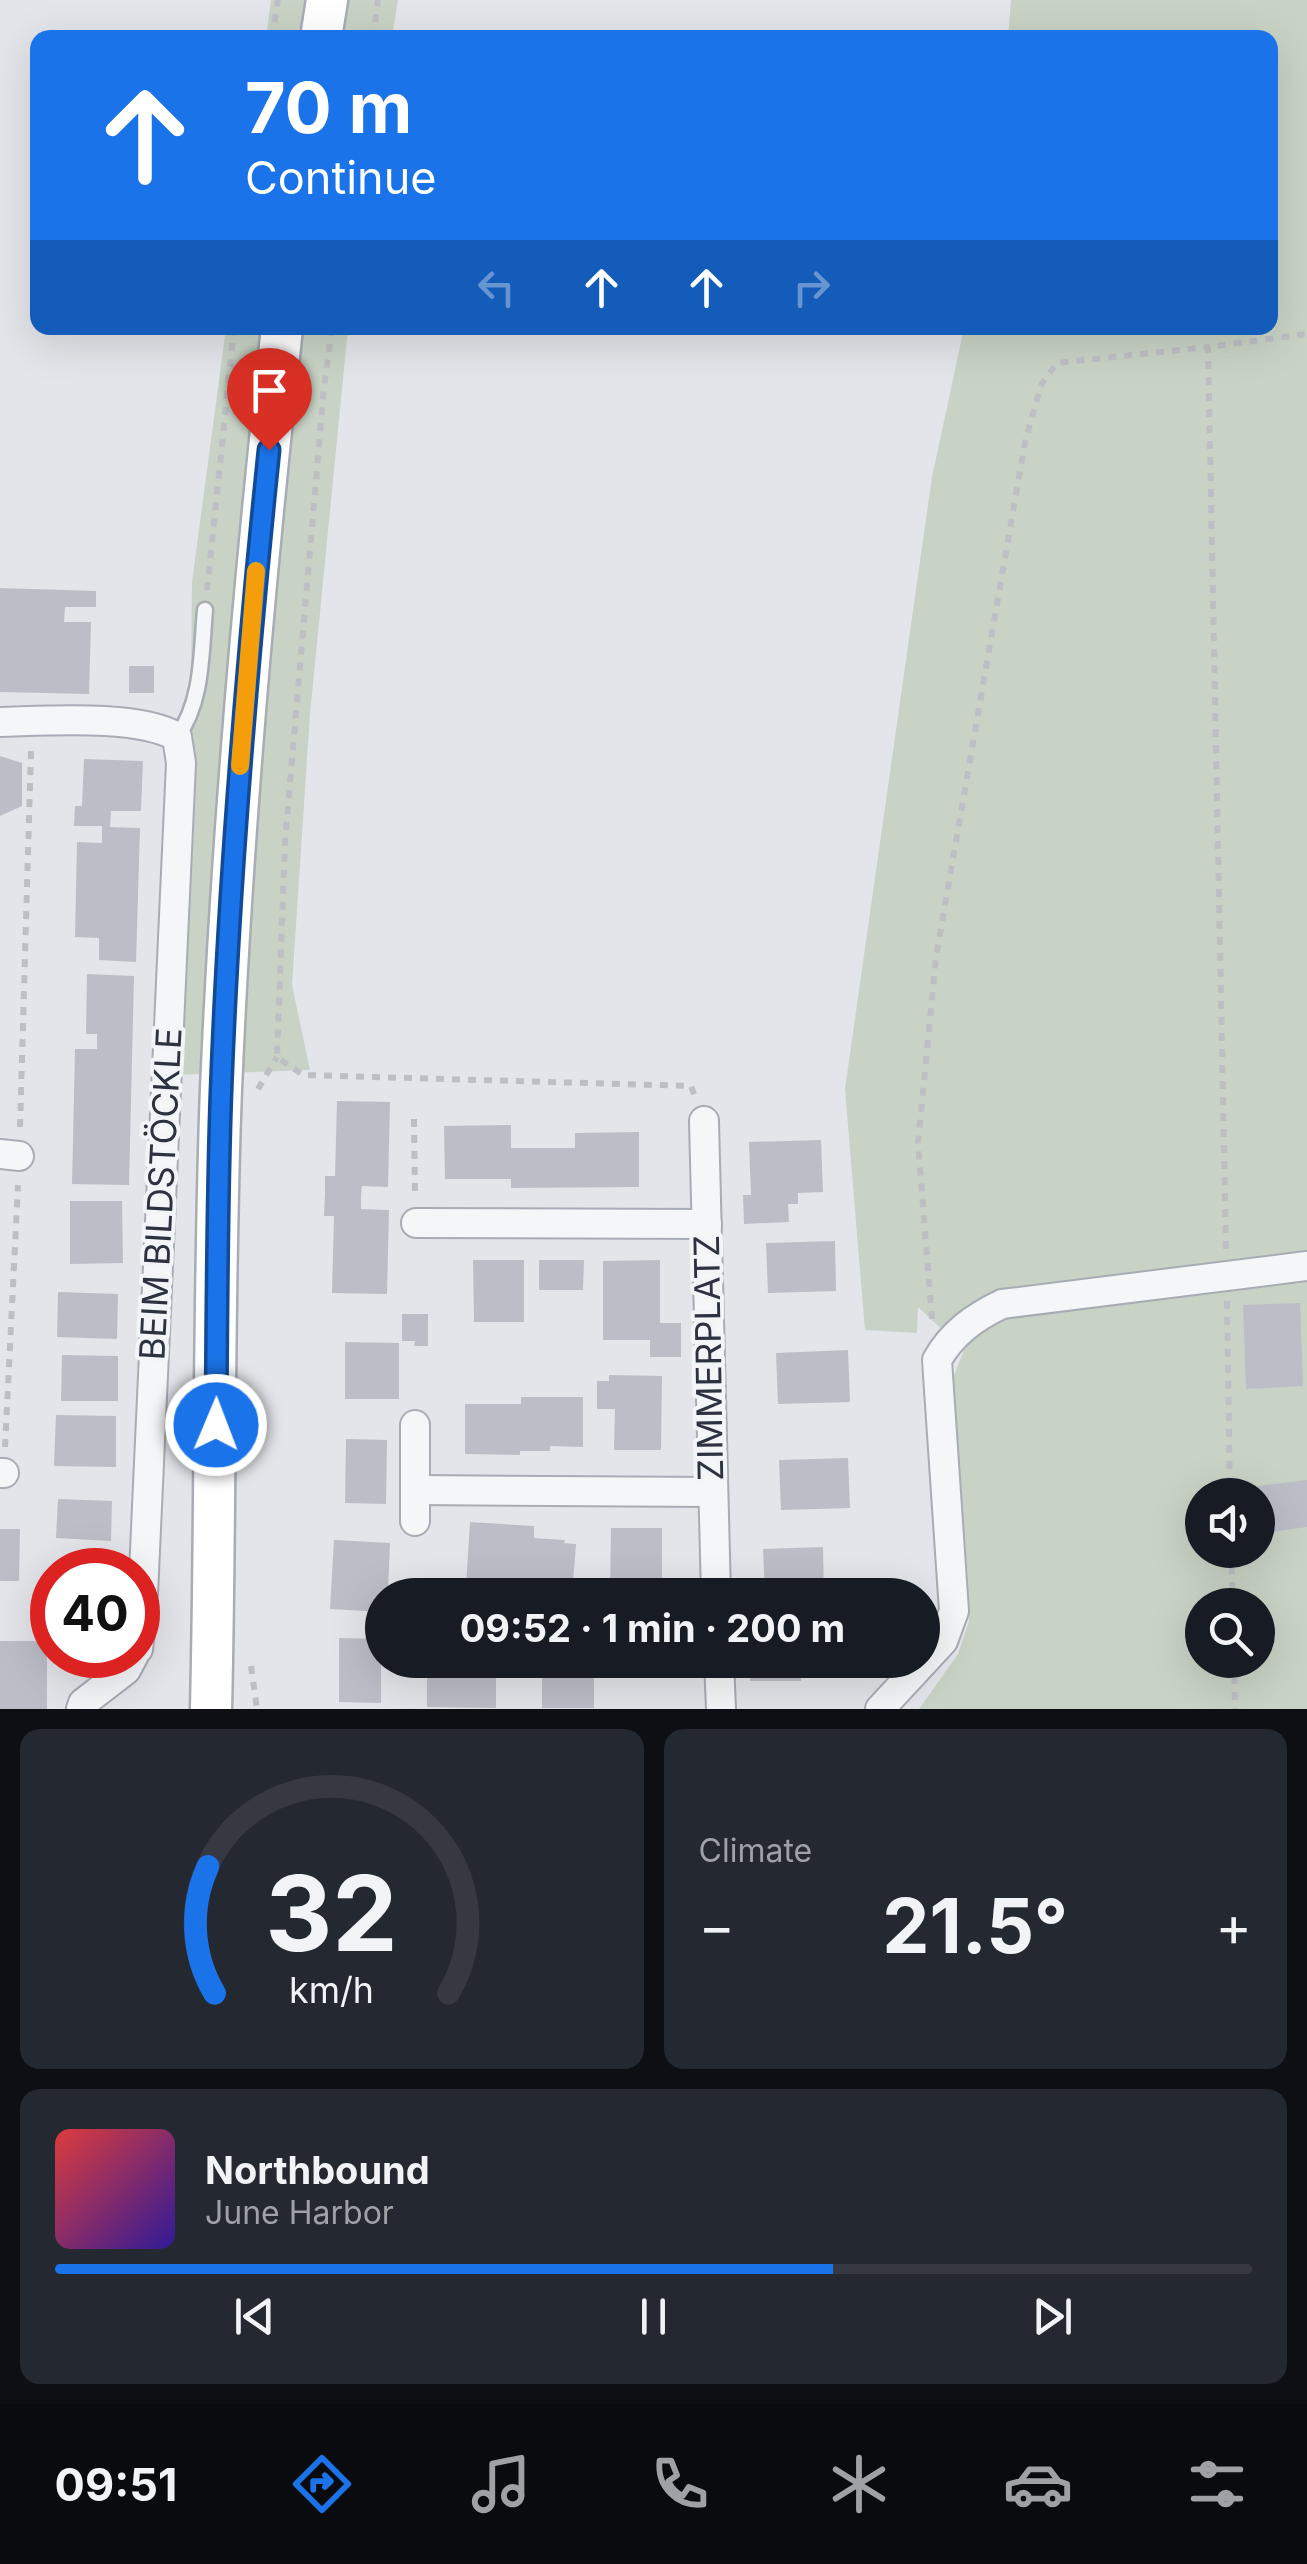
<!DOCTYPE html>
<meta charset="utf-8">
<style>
:root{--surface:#171b24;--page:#242831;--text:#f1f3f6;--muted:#9ea1a6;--line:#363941;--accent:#1a73e8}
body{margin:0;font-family:Inter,sans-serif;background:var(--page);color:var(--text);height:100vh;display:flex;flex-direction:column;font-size:38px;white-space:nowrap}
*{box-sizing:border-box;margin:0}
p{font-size:32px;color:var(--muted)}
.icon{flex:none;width:55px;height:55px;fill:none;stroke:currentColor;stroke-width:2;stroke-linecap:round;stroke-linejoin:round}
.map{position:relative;height:1709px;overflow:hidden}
.drawer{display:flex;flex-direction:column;gap:20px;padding:20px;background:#0d0f14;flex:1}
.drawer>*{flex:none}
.banner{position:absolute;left:30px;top:30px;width:1248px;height:305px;border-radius:20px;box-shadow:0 10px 40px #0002;background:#1a73e8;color:#fff;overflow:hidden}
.tools{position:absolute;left:1185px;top:1478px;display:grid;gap:20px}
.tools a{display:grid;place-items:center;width:90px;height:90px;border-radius:50%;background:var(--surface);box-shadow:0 10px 40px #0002;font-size:50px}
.speed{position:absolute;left:30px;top:1548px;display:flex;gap:20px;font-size:50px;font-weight:700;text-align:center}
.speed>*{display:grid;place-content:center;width:130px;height:130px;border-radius:50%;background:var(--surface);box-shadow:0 10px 40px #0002;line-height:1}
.speed .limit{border:15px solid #d22;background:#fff;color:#111}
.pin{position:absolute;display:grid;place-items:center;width:85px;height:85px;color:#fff;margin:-102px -42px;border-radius:50% 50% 50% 0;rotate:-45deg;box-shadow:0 0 10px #0007}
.pin .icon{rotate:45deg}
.me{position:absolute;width:110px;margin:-55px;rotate:1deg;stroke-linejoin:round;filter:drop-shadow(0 0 8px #0008)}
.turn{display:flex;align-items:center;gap:35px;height:210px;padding:0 50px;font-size:45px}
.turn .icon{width:130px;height:130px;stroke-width:2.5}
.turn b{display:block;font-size:70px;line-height:85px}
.lanes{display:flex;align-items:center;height:95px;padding:0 50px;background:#0003;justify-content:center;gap:50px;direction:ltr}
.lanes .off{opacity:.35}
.big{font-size:75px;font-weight:700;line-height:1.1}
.drawer .widget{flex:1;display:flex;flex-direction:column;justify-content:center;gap:15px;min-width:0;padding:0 35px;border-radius:20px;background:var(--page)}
.drawer .dial{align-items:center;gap:0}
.dial svg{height:260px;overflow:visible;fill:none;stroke:var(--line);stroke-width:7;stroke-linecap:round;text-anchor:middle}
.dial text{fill:var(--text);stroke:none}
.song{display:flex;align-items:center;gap:30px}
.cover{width:120px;height:120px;border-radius:15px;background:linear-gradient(135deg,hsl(0 70% 55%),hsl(250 70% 35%))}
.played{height:10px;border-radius:5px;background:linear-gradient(90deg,var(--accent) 65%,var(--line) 65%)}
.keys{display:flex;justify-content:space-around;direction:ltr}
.heat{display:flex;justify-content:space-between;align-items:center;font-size:55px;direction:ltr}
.drawer .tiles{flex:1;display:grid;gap:20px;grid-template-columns:1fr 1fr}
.widget:last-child{grid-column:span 2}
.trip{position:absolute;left:365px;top:1578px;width:575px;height:100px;border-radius:50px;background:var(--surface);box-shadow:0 10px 40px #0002;font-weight:700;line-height:100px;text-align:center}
.menu{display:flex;height:160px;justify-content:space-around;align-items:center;background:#090b0e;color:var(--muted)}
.menu .icon{width:70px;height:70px}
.menu .on{color:var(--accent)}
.menu b{font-size:45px;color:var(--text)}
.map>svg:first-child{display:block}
</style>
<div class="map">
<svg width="1307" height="1709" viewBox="0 0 1307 1709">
<rect width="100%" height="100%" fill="#e3e5ea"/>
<g fill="#c8d3c5" fill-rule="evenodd">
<polygon points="271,0 398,0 392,37 266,38"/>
<path d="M 1011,0 L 1307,0 L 1307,1709 L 919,1709 L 958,1654 L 969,1621 L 967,1567 L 948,1391 L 964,1350 L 918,1307 L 917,1333 L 865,1330 L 845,1089 L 932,477 L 964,328 L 1270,328 L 1270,38 L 1008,37 ZM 1202,1495 L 1258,1495 L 1258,1550 L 1202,1550 ZM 1202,1605 L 1258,1605 L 1258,1660 L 1202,1660 Z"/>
<polygon points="226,328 348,328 310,714 292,985 310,1070 173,1075 190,781 192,582"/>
</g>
<g fill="#bbbec6">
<polygon points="0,588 96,591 96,607 65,607 64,622 91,622 89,694 0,692"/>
<rect x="129" y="666" width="25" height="27"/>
<polygon points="0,756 22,763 22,806 0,816"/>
<polygon points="84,759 143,761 141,811 111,811 110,827 140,828 136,962 99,960 99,938 75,937 77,842 102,843 102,826 74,826 75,806 82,806"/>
<polygon points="87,974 134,976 129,1185 72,1184 75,1049 97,1049 97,1034 86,1034"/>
<polygon points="337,1101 390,1102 388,1187 362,1186 361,1195 361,1209 389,1210 387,1294 332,1293 334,1216 324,1216 325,1194 325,1176 335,1176"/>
<polygon points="511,1125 511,1148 575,1148 575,1133 639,1132 639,1187 511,1188 511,1179 445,1179 444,1126"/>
<polygon points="821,1140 823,1192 798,1193 798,1204 788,1204 789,1222 744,1224 743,1195 751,1195 749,1142"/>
<polygon points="70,1201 122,1201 123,1263 70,1264"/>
<polygon points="835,1241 836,1291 768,1293 766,1243"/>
<polygon points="473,1260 524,1260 524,1322 474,1322"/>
<polygon points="539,1260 584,1260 583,1290 539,1290"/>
<polygon points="660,1260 660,1323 681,1323 681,1357 650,1357 650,1340 603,1340 603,1261"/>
<polygon points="58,1292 118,1294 117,1339 57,1337"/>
<polygon points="1300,1303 1303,1386 1246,1389 1243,1305"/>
<polygon points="402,1314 428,1314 428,1346 414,1346 415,1341 402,1341"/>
<polygon points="345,1342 399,1343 399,1399 345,1399"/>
<polygon points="848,1350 850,1402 778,1404 776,1353"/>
<polygon points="62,1355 118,1356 118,1401 61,1401"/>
<polygon points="609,1375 662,1376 661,1450 614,1450 615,1409 597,1409 597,1381 609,1381"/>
<polygon points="521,1397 583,1397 583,1447 550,1446 550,1451 520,1451 520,1455 465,1454 465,1404 521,1404"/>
<polygon points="56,1415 116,1416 116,1467 54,1466"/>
<polygon points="346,1439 387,1440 386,1504 345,1503"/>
<polygon points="848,1458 850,1508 781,1510 779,1460"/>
<polygon points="1307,1480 1307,1527 1263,1533 1257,1486"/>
<polygon points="58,1499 112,1501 111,1541 56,1538"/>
<polygon points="470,1522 534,1526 534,1538 565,1540 564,1543 576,1544 572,1595 561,1595 561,1586 531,1584 530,1590 466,1586"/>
<polygon points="611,1528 662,1528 662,1595 610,1595"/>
<polygon points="0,1529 20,1529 19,1581 0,1581"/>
<polygon points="334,1540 390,1543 388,1591 400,1592 400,1595 382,1595 382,1612 330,1609"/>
<polygon points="823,1547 824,1595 765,1595 763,1549"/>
<polygon points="339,1638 381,1639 381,1703 339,1702"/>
<rect x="0" y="1641" width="47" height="68"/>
<rect x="607" y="1660" width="14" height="15"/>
<polygon points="751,1660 832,1660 831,1668 801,1667 801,1681 750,1681"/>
<polygon points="427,1661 496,1661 496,1708 427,1707"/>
<rect x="542" y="1666" width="52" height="42"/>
</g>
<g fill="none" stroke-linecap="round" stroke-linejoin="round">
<g stroke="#a8acb4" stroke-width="19">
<path id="lane" d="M 177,737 C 203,701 201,654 205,610"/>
</g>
<g stroke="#a8acb4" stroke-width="32">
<g id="street">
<path d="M 0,722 C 46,721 139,714 177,737 L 181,763 L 142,1616 L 138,1649"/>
<polyline points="704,1121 716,1595"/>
<polyline points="0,1154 19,1156"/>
<polyline points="416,1223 707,1224"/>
<polyline points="0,1473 4,1473"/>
<polyline points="415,1490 712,1492"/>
<polyline points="415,1521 415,1425"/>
<polyline points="719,1660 721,1709"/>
<polyline points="81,1709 83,1703 126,1670 134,1655"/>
<path d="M 880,1709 L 943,1641 L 954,1611 L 937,1360 C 952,1333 975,1317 1002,1304 L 1307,1266"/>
</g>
</g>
<g stroke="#a8acb4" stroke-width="45">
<g id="secondary">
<polyline points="321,38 327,0"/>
<path d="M 211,1709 C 216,1502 213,1295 221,1089 C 232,834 254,581 282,328"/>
</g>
</g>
<g stroke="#bdbfc4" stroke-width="6" stroke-dasharray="8 8" stroke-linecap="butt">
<polyline points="272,38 278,0"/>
<polyline points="373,38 378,0"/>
<polyline points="332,328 324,387 285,841 277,1057 303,1075 691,1086 695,1097"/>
<polyline points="207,590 234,328"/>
<polyline points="258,1089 277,1057"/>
<polyline points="414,1119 415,1197"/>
<polyline points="20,1127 31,750"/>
<polyline points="1226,1249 1208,347 1307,334"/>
<polyline points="1227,1301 1230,1495"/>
<polyline points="932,1319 918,1143 936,957 1025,442 1041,385 1057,363 1208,347"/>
<polyline points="5,1447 18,1185"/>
<polyline points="1231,1550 1233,1605"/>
<polyline points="1234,1660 1235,1709"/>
<polyline points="251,1666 257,1709"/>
</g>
<use href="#lane" stroke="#f5f6f8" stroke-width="14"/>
<use href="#street" stroke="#f5f6f8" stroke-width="28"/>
<use href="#secondary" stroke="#fff" stroke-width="40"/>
</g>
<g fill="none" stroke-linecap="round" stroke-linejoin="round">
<g stroke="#114b97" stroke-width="25">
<path id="route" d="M 216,1425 C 217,1314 217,1203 221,1092 C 229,877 247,663 269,450"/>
</g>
<use href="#route" stroke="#1a73e8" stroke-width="18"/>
<polyline stroke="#f59e0b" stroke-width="18" points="240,766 256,571"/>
</g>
<g text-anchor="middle" stroke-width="8" stroke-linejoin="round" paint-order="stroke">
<g font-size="35" fill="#2c3240" stroke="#f3f4f7">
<text transform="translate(161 1194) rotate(-87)" y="12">BEIM BILDSTÖCKLE</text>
<text transform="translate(709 1358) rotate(-91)" y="12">ZIMMERPLATZ</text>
</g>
</g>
</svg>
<div class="tools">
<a><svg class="icon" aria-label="sound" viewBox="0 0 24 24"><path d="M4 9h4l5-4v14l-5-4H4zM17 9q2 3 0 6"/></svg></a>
<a><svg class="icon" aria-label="search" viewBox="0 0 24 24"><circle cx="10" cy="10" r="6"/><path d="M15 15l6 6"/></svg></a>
</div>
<div class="speed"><div class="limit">40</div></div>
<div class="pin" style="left:269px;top:450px;background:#d93025"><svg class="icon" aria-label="arrive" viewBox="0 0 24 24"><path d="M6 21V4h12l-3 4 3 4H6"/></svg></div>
<svg class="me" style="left:216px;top:1425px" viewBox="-20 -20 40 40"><circle r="17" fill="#1a73e8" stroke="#fff" stroke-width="3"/><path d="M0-11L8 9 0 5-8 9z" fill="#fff"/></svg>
<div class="trip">09:52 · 1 min · 200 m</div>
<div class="banner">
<div class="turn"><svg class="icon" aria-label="ahead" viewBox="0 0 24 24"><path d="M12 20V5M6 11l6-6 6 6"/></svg><div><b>70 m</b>Continue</div></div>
<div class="lanes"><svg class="icon off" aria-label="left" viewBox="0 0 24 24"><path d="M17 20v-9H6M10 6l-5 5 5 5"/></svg><svg class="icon" aria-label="ahead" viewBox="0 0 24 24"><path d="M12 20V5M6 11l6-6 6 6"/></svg><svg class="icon" aria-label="ahead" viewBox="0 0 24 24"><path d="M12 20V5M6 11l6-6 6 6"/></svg><svg class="icon off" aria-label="right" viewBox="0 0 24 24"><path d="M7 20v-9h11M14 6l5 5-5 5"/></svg></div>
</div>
</div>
<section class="drawer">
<div class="tiles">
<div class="widget dial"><svg viewBox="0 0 100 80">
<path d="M14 69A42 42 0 1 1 86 69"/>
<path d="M14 69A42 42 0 0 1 12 30" stroke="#1a73e8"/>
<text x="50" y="56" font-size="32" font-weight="700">32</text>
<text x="50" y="72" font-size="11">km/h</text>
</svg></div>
<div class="widget"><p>Climate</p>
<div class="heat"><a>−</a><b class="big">21.5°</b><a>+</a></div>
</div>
<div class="widget">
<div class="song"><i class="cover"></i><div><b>Northbound</b><p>June Harbor</p></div></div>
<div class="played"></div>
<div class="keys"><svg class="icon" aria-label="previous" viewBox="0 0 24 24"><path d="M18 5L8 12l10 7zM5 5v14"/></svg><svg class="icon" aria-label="pause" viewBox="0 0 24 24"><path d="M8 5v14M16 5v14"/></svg><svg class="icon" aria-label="next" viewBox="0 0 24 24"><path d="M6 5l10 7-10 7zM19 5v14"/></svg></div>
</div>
</div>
</section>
<nav class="menu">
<b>09:51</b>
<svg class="icon on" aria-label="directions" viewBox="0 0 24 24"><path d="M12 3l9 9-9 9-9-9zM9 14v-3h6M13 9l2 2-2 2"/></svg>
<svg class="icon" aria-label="music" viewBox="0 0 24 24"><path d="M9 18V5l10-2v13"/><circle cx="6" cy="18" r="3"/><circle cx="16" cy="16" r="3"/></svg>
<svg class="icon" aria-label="phone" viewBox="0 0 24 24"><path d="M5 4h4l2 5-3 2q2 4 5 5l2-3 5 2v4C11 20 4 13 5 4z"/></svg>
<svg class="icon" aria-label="climate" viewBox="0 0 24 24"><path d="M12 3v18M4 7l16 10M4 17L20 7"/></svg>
<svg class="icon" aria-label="car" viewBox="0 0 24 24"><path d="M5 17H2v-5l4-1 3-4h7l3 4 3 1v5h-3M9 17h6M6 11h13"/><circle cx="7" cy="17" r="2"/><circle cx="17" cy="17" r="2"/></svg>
<svg class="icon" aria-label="filters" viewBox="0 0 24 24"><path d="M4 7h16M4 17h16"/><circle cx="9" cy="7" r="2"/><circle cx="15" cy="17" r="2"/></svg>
</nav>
